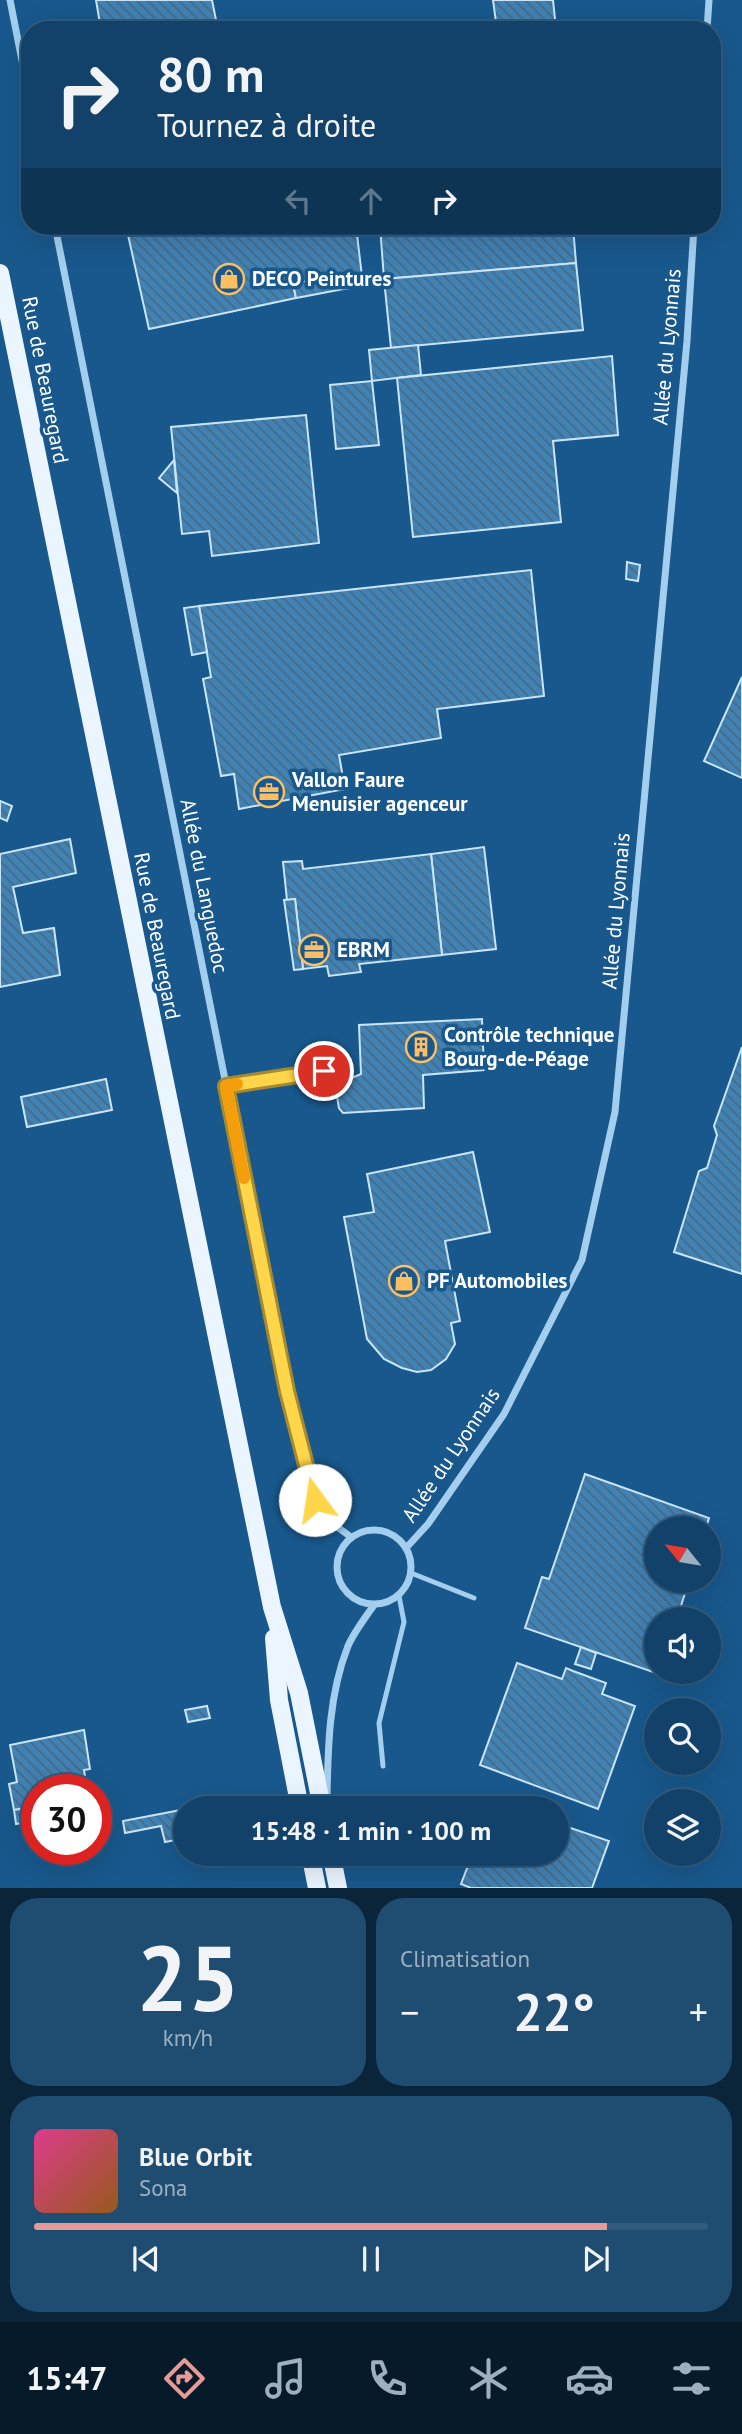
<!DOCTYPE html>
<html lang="fr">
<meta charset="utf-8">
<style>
:root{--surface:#124269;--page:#1f4d71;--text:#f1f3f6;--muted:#9cb0c0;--line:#315b7d;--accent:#e69b98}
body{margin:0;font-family:"PT Sans",sans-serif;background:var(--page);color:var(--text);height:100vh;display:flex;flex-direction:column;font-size:26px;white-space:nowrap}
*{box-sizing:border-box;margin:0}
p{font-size:23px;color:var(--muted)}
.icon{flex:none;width:38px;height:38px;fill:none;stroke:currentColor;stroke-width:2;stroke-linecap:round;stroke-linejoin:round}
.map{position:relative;height:1888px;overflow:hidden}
.drawer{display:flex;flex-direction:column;gap:10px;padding:10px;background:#0a243a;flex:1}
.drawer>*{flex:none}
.hud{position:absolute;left:21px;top:21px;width:700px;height:214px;border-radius:28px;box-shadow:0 7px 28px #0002,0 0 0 2px var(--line);background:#124269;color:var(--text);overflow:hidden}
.needle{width:46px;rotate:300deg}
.buttons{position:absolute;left:644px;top:1516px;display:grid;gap:14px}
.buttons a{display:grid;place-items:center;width:77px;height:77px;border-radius:50%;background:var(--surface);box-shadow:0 7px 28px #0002,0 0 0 2px var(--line);font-size:35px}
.speed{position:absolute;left:21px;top:1774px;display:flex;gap:14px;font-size:35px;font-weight:700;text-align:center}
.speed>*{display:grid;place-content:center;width:91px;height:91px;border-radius:50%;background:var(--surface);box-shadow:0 7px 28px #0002,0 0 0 2px var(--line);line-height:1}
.speed .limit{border:10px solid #d22;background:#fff;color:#111}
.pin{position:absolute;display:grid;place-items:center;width:60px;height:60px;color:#fff;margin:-30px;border:4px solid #fff;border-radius:50%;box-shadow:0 2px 7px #0007}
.me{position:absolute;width:77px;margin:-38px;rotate:346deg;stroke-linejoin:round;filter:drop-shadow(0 0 5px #0008)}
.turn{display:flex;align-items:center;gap:24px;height:147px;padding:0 21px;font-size:32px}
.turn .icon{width:91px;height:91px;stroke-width:2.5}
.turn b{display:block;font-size:49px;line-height:60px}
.lanes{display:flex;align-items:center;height:66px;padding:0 21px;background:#0003;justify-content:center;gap:35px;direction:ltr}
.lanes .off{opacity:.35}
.big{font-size:52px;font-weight:700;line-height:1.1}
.drawer .widget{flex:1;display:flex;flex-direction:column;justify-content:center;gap:10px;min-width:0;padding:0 24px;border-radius:28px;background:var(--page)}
.drawer .dial{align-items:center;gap:0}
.dial b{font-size:91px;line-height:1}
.song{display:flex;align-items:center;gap:21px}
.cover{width:84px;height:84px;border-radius:10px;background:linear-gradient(135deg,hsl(330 70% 55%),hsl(30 70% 35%))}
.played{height:7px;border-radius:4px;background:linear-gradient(90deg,var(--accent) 85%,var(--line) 85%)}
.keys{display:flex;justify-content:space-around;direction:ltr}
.heat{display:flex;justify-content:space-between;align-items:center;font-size:38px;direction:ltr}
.drawer .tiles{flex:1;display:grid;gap:10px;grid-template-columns:1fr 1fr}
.widget:last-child{grid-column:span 2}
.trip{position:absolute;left:173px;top:1796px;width:396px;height:70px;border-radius:35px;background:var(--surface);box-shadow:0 7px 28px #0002,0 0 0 2px var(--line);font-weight:700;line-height:70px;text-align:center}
.dock{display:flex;height:112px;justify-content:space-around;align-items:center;background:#071a2a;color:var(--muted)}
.dock .icon{width:49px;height:49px}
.dock .selected{color:var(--accent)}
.dock b{font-size:32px;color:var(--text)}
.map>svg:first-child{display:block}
</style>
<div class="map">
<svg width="742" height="1888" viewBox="0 0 742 1888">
<defs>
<pattern id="building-back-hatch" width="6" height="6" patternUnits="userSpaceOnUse" patternTransform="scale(1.75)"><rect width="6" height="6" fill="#4182b4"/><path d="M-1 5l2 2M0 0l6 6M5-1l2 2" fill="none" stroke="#466a85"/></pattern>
</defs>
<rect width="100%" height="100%" fill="#18588c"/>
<g fill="url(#building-back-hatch)" stroke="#c9e5fa" stroke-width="2">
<polygon points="96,0 212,0 218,30 101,30"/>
<polygon points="493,0 553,0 556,29 559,30 497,30"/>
<polygon points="126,226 356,226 363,285 349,288 346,273 293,284 296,298 149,329"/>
<polygon points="380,226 573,226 576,263 384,279"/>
<polygon points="576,263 583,330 391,348 384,279"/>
<polygon points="346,273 349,288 296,298 293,284"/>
<polygon points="418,345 421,375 372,381 369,350"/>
<polygon points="612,356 618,435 553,441 561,522 413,537 397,378"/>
<polygon points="372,381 379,445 336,449 330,385"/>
<polygon points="306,415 319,543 212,556 209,531 182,534 171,427"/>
<polygon points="174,460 177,493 159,478"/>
<polygon points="627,562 640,565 638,581 626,579"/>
<polygon points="531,570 544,696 437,709 441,738 339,755 345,789 239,809 234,774 221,776 203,679 211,677 199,606"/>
<polygon points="199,606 207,652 192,655 184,608"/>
<polygon points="742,677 742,778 704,761"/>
<polygon points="0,801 12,806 7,821 0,818"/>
<polygon points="70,839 76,873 13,887 23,933 54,928 60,975 0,987 0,854"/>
<polygon points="484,847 496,949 442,955 431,854"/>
<polygon points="431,854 442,955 359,964 361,972 329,976 327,966 303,969 295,899 287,900 283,862 302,861 303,869"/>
<polygon points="295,899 303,969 294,970 284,900"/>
<polygon points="482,1019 484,1070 423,1075 424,1108 343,1113 339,1108 337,1097 339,1088 344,1081 361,1074 359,1025"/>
<polygon points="742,1047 742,1274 674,1252 699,1171 707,1168 717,1135 714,1126"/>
<polygon points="106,1079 112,1110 27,1127 21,1097"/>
<polygon points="473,1152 490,1232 445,1241 460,1321 451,1323 455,1344 446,1359 431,1370 417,1372 402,1368 384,1359 367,1339 344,1217 374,1212 367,1174"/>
<polygon points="585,1474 709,1518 706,1528 656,1528 656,1580 689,1580 677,1619 656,1619 656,1661 653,1672 525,1628 542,1577 549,1579"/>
<polygon points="581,1647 596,1653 591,1669 575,1664"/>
<polygon points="517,1663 562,1679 566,1668 573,1671 606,1683 602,1694 635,1706 598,1809 480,1765"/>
<polygon points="207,1706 210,1718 188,1722 185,1710"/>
<polygon points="84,1730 90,1769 84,1770 87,1790 37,1790 37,1806 14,1810 9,1784 17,1782 10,1745"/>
<polygon points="227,1800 229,1808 190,1808"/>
<polygon points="37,1806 37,1820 16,1824 14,1810"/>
<polygon points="186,1809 186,1838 165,1842 161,1826 125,1833 123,1821"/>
<polygon points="556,1823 609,1841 592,1888 471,1888 461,1884 473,1853 556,1853"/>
</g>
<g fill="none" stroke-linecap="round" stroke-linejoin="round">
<g stroke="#a3ceee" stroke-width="5">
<polyline points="226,1086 324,1071"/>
<polyline points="411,1573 474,1598"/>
<polyline points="383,1766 379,1723 404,1622 399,1596"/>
</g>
<g stroke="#a3ceee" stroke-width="7">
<polyline points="10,0 30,101"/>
<polyline points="707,30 709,0"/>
<polyline points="55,226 287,1391 315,1500 333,1524 351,1537"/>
<circle cx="374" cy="1567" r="37"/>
<polyline points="407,1547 428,1524 504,1414 582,1260 615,1112 687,341 694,226"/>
<path d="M 327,1797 C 328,1745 329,1694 348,1646 C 354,1632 365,1618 374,1605"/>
</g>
<g stroke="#ebf5ff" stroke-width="18">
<polyline points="0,273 272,1607 299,1693 322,1808"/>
<polyline points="274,1638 279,1700 300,1808"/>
<polyline points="310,1853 317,1888"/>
<polyline points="331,1853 338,1888"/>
</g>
</g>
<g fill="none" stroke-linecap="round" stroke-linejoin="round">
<g stroke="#a68a30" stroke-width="18">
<polyline id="route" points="315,1500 287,1391 226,1086 324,1071"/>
</g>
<use href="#route" stroke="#ffd54a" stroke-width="12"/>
<polyline stroke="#f59e0b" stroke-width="12" points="237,1084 226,1086 244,1178"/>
</g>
<defs>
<g id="shop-ring" transform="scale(1.575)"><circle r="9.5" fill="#18588c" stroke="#ffbf61" stroke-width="1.5"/><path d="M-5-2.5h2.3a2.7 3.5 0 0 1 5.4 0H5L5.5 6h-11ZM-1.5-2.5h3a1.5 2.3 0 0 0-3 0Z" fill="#ffbf61"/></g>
<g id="office-ring" transform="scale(1.575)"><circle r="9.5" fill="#18588c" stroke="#ffbf61" stroke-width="1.5"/><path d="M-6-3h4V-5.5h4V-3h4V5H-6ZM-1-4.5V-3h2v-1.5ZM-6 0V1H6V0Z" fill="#ffbf61"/></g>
<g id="building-ring" transform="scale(1.575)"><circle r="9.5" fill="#18588c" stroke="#ffbf61" stroke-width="1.5"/><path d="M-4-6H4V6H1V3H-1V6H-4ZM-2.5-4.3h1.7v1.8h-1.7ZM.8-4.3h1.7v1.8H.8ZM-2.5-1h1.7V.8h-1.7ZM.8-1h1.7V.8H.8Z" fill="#ffbf61"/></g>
</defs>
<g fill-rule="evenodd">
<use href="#shop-ring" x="229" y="279"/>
<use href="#office-ring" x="269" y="792"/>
<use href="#office-ring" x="314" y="950"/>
<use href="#building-ring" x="421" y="1047"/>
<use href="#shop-ring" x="404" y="1281"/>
</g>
<g text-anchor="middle" stroke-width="7" stroke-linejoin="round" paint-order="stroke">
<g font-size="21" font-weight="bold" fill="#fff" stroke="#18588c" text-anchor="start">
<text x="252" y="286">DECO Peintures</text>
<text x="292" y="787">Vallon Faure<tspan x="292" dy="24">Menuisier agenceur</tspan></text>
<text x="337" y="957">EBRM</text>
<text x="444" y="1042">Contrôle technique<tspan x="444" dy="24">Bourg-de-Péage</tspan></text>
<text x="427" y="1288">PF Automobiles</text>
</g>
<g font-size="21" fill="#fff" stroke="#18588c">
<text transform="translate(667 347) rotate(-85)" y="7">Allée du Lyonnais</text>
<text transform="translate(45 380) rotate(79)" y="7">Rue de Beauregard</text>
<text transform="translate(204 886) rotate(79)" y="7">Allée du Languedoc</text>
<text transform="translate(616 911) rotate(-85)" y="7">Allée du Lyonnais</text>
<text transform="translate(157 936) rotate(79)" y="7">Rue de Beauregard</text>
<text transform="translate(451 1455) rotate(-56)" y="7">Allée du Lyonnais</text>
</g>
</g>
</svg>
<div class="buttons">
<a><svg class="needle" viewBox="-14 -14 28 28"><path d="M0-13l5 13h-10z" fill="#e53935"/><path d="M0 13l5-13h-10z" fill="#9cb0c0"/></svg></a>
<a><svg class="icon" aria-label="sound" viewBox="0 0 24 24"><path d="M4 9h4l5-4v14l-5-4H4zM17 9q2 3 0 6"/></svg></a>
<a><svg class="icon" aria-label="search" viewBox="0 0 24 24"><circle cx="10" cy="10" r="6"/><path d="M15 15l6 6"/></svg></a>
<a><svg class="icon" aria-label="layers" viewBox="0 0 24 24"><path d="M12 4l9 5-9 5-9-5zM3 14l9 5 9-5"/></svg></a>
</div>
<div class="speed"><div class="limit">30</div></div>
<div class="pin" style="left:324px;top:1071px;background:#d93025"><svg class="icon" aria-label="arrive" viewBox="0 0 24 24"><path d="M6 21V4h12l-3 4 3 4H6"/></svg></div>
<svg class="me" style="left:315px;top:1500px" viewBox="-20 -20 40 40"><circle r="19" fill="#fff"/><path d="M0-13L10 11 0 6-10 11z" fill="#ffd54a"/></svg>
<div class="trip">15:48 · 1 min · 100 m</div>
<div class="hud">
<div class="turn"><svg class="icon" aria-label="right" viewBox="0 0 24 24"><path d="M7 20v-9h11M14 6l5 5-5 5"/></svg><div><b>80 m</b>Tournez à droite</div></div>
<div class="lanes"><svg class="icon off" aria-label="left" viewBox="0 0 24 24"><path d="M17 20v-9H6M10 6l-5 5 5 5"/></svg><svg class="icon off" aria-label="ahead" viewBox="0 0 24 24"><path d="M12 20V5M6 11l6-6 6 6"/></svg><svg class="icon" aria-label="right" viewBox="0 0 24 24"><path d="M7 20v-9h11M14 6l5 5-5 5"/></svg></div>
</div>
</div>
<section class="drawer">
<div class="tiles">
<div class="widget dial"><b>25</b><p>km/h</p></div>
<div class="widget"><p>Climatisation</p>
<div class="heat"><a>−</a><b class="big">22°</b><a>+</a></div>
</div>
<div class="widget">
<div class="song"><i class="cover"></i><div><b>Blue Orbit</b><p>Sona</p></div></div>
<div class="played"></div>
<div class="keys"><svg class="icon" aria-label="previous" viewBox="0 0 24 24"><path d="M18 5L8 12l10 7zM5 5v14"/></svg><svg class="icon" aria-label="pause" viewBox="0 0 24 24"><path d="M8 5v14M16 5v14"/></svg><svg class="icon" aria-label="next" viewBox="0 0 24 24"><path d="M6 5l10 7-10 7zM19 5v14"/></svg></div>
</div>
</div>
</section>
<nav class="dock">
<b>15:47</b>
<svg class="icon selected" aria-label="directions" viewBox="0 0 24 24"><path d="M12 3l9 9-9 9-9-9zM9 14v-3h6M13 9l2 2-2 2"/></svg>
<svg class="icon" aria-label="music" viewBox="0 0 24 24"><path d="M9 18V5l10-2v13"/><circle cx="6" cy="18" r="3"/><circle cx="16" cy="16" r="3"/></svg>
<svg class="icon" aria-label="phone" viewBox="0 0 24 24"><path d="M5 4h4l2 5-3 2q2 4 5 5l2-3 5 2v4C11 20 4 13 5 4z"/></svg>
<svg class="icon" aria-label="climate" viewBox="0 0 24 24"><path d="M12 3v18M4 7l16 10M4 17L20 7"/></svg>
<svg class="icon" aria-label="car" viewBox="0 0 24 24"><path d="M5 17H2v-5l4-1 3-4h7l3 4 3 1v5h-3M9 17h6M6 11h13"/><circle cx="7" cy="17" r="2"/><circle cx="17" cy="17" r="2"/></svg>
<svg class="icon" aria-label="filters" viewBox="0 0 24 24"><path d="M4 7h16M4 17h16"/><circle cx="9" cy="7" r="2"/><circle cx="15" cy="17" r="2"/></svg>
</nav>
